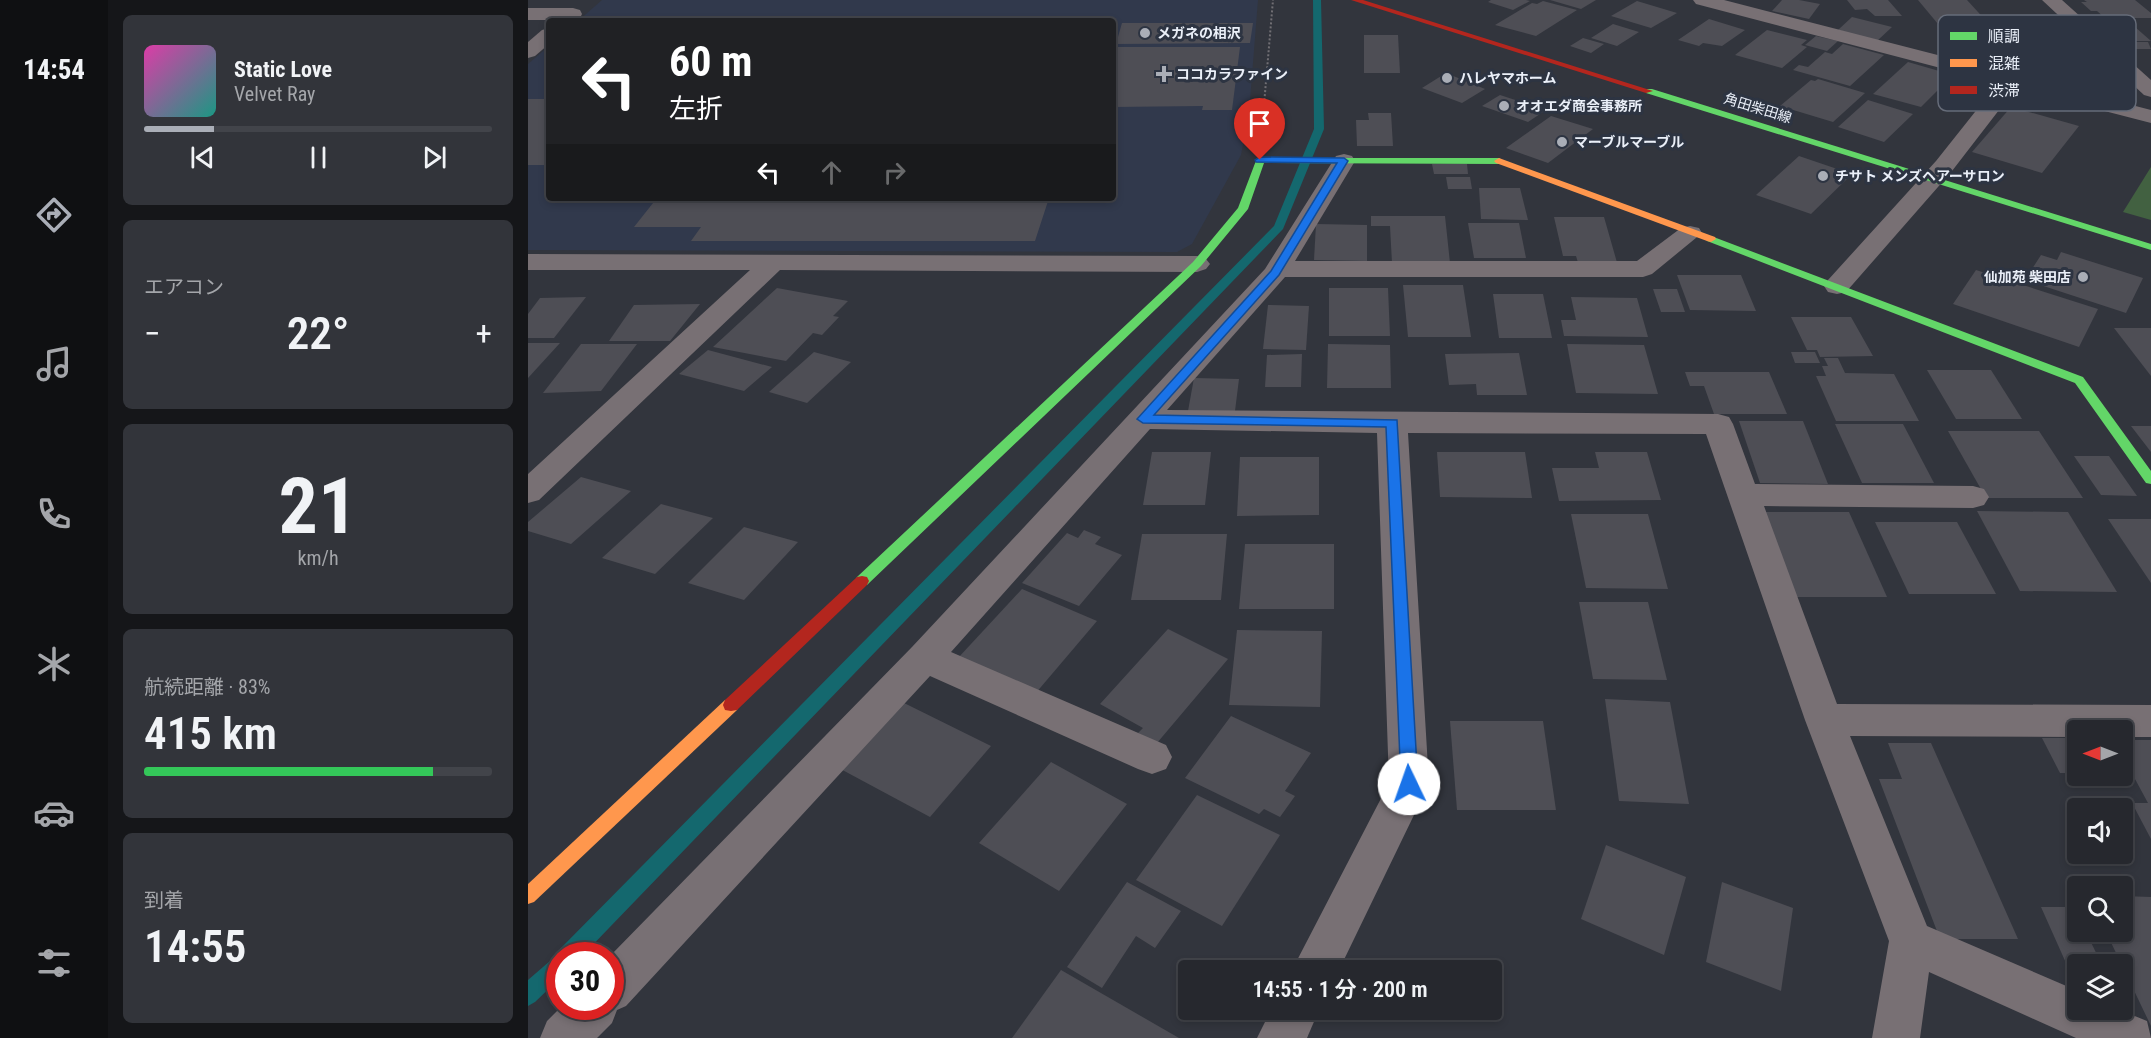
<!DOCTYPE html>
<html lang="ja">
<meta charset="utf-8">
<style>
:root{--surface:#26282e;--page:#32343a;--text:#f1f3f6;--muted:#a4a6aa;--line:#42444a;--accent:#aaaeb7}
body{margin:0;font-family:"Roboto Condensed","Noto Sans JP",sans-serif;background:var(--page);color:var(--text);height:100vh;display:flex;flex-direction:column;font-size:22px;white-space:nowrap}
*{box-sizing:border-box;margin:0}
p{font-size:20px;color:var(--muted)}
.icon{flex:none;width:33px;height:33px;fill:none;stroke:currentColor;stroke-width:2;stroke-linecap:round;stroke-linejoin:round}
.map{position:relative;flex:1;overflow:hidden}
.panel{display:flex;flex-direction:column;gap:15px;padding:15px;background:#151619;width:420px}
.panel>*{flex:none}
.hud{position:absolute;left:18px;top:18px;width:570px;height:183px;border-radius:6px;box-shadow:0 3px 9px #0003,0 0 0 2px var(--line);background:#202124;color:#fff;overflow:hidden}
.needle{width:39px;rotate:270deg}
.controls{position:absolute;left:1539px;top:720px;display:grid;gap:12px}
.controls a{display:grid;place-items:center;width:66px;height:66px;border-radius:6px;background:var(--surface);box-shadow:0 3px 9px #0003,0 0 0 2px var(--line);font-size:30px}
.speed{position:absolute;left:18px;top:942px;display:flex;gap:12px;font-size:30px;font-weight:700;text-align:center}
.speed>*{display:grid;place-content:center;width:78px;height:78px;border-radius:50%;background:var(--surface);box-shadow:0 3px 9px #0003,0 0 0 2px var(--line);line-height:1}
.speed .limit{border:9px solid #d22;background:#fff;color:#111}
.pin{position:absolute;display:grid;place-items:center;width:51px;height:51px;color:#fff;margin:-62px -26px;border-radius:50% 50% 50% 0;rotate:-45deg;box-shadow:0 0 6px #0007}
.pin .icon{rotate:45deg}
.me{position:absolute;width:66px;margin:-33px;rotate:357deg;stroke-linejoin:round;filter:drop-shadow(0 0 4px #0008)}
.turn{display:flex;align-items:center;gap:21px;height:126px;padding:0 24px;font-size:27px}
.turn .icon{width:78px;height:78px;stroke-width:2.5}
.turn b{display:block;font-size:42px;line-height:51px}
.lanes{display:flex;align-items:center;height:57px;padding:0 24px;background:#0003;justify-content:center;gap:30px;direction:ltr}
.lanes .off{opacity:.35}
.big{font-size:45px;font-weight:600;line-height:1.1}
.panel .card{flex:1;display:flex;flex-direction:column;justify-content:center;gap:9px;min-width:0;padding:0 21px;border-radius:9px;background:var(--page)}
.panel .dial{align-items:center;gap:0}
.dial b{font-size:78px;line-height:1}
.song{display:flex;align-items:center;gap:18px}
.cover{width:72px;height:72px;border-radius:9px;background:linear-gradient(135deg,hsl(320 70% 55%),hsl(170 70% 35%))}
.played{height:6px;border-radius:3px;background:linear-gradient(90deg,var(--accent) 20%,var(--line) 20%)}
.keys{display:flex;justify-content:space-around;direction:ltr}
.heat{display:flex;justify-content:space-between;align-items:center;font-size:33px;direction:ltr}
.charge{height:9px;border-radius:4px;background:linear-gradient(90deg,#34c759 83%,var(--line) 0)}
.trip{position:absolute;left:650px;top:960px;width:324px;height:60px;border-radius:6px;background:var(--surface);box-shadow:0 3px 9px #0003,0 0 0 2px var(--line);font-weight:600;line-height:60px;text-align:center}
main{display:flex;flex:1;min-height:0}
.tabs{display:flex;flex-direction:column;width:108px;justify-content:space-around;align-items:center;background:#0f1012;color:var(--muted)}
.tabs .icon{width:42px;height:42px}
.tabs .selected{color:var(--accent)}
.tabs b{font-size:27px;color:var(--text)}
.map>svg:first-child{display:block}
</style>
<main>
<nav class="tabs">
<b>14:54</b>
<svg class="icon selected" aria-label="directions" viewBox="0 0 24 24"><path d="M12 3l9 9-9 9-9-9zM9 14v-3h6M13 9l2 2-2 2"/></svg>
<svg class="icon" aria-label="music" viewBox="0 0 24 24"><path d="M9 18V5l10-2v13"/><circle cx="6" cy="18" r="3"/><circle cx="16" cy="16" r="3"/></svg>
<svg class="icon" aria-label="phone" viewBox="0 0 24 24"><path d="M5 4h4l2 5-3 2q2 4 5 5l2-3 5 2v4C11 20 4 13 5 4z"/></svg>
<svg class="icon" aria-label="climate" viewBox="0 0 24 24"><path d="M12 3v18M4 7l16 10M4 17L20 7"/></svg>
<svg class="icon" aria-label="car" viewBox="0 0 24 24"><path d="M5 17H2v-5l4-1 3-4h7l3 4 3 1v5h-3M9 17h6M6 11h13"/><circle cx="7" cy="17" r="2"/><circle cx="17" cy="17" r="2"/></svg>
<svg class="icon" aria-label="filters" viewBox="0 0 24 24"><path d="M4 7h16M4 17h16"/><circle cx="9" cy="7" r="2"/><circle cx="15" cy="17" r="2"/></svg>
</nav>
<section class="panel">
<div class="card">
<div class="song"><i class="cover"></i><div><b>Static Love</b><p>Velvet Ray</p></div></div>
<div class="played"></div>
<div class="keys"><svg class="icon" aria-label="previous" viewBox="0 0 24 24"><path d="M18 5L8 12l10 7zM5 5v14"/></svg><svg class="icon" aria-label="pause" viewBox="0 0 24 24"><path d="M8 5v14M16 5v14"/></svg><svg class="icon" aria-label="next" viewBox="0 0 24 24"><path d="M6 5l10 7-10 7zM19 5v14"/></svg></div>
</div>
<div class="card"><p>エアコン</p>
<div class="heat"><a>−</a><b class="big">22°</b><a>+</a></div>
</div>
<div class="card dial"><b>21</b><p>km/h</p></div>
<div class="card"><p>航続距離 · 83%</p><b class="big">415 km</b><div class="charge"></div></div>
<div class="card"><p>到着</p><b class="big">14:55</b></div>
</section>
<div class="map">
<svg width="1623" height="1038" viewBox="0 0 1623 1038">
<rect width="100%" height="100%" fill="#32353d"/>
<polygon fill="#31394c" points="74,0 730,0 721,113 713,155 664,244 649,252 0,250 0,64 21,46 21,198 585,198 585,21 50,21"/>
<polygon fill="#426141" points="1623,167 1623,220 1595,212"/>
<g fill="none" stroke-linecap="round" stroke-linejoin="round">
<polygon fill="#14686e" fill-rule="evenodd" points="785,0 793,0 796,129 755,229 54,956 32,956 32,978 7,1002 0,1006 0,980 30,954 32,949 746,226 786,129"/>
</g>
<g fill="#4e4e55">
<polygon points="963,0 998,0 1002,1 985,10 960,2"/>
<polygon points="1022,0 1068,0 1053,9"/>
<polygon points="1254,0 1271,0 1292,4 1281,19 1244,11"/>
<polygon points="1319,0 1360,0 1374,16 1347,16 1339,9 1327,10"/>
<polygon points="1390,0 1439,0 1461,24 1410,24"/>
<polygon points="1556,0 1607,0 1623,13 1623,18 1577,18 1569,11 1563,11 1553,2 1559,2"/>
<polygon points="1015,1 1049,10 1008,36 967,25 1004,3 1009,4"/>
<polygon points="1109,1 1149,13 1123,28 1083,16"/>
<polygon points="1324,17 1364,27 1349,41 1310,30"/>
<polygon points="1181,19 1217,30 1194,46 1175,43 1171,46 1150,40"/>
<polygon points="1599,20 1623,41 1582,41 1557,21"/>
<polygon points="594,23 725,23 722,43 588,44"/>
<polygon points="1085,24 1111,32 1089,46 1063,38"/>
<polygon points="1239,30 1279,40 1273,45 1279,47 1254,68 1207,55"/>
<polygon points="836,35 870,35 872,73 836,73"/>
<polygon points="1288,36 1310,41 1299,51 1277,45"/>
<polygon points="1055,38 1076,44 1063,53 1042,46"/>
<polygon points="1593,42 1620,42 1623,49 1600,49"/>
<polygon points="1315,44 1356,55 1322,86 1265,70 1271,65 1280,67 1297,52 1304,54"/>
<polygon points="585,47 712,47 704,110 674,110 675,106 585,107"/>
<polygon points="1380,62 1425,75 1393,107 1345,94"/>
<polygon points="918,73 957,89 934,103 894,88"/>
<polygon points="1290,79 1337,93 1305,122 1252,106 1283,80 1287,81"/>
<polygon points="972,95 1018,110 1000,122 954,106"/>
<rect x="0" y="99" width="21" height="66"/>
<polygon points="1340,100 1385,114 1356,142 1310,127"/>
<polygon points="1483,107 1551,126 1514,173 1444,152"/>
<polygon points="840,113 863,113 865,146 829,146 828,120 841,120"/>
<polygon points="1023,116 1065,129 1020,163 978,148"/>
<polygon points="1271,156 1324,174 1283,214 1228,195"/>
<polygon points="904,164 939,164 940,174 906,174"/>
<polygon points="918,177 942,177 944,189 920,189"/>
<polygon points="951,188 992,188 1000,220 953,219"/>
<polygon points="129,198 521,198 507,241 163,241 173,227 106,227"/>
<polygon points="843,216 917,216 922,263 864,263 862,226 843,226"/>
<polygon points="1026,217 1076,217 1090,266 1051,266 1048,256 1035,256"/>
<polygon points="940,223 991,223 998,258 946,258"/>
<polygon points="788,224 839,225 839,261 786,260"/>
<polygon points="1533,252 1615,278 1598,313 1497,280 1513,255 1529,260"/>
<polygon points="1448,270 1570,309 1551,347 1425,304"/>
<polygon points="1149,275 1213,275 1228,311 1162,310"/>
<polygon points="875,285 935,285 943,337 880,337"/>
<polygon points="249,288 320,301 305,316 311,317 294,335 285,333 258,361 185,347"/>
<polygon points="801,288 860,288 862,336 801,336"/>
<polygon points="1125,289 1149,289 1157,312 1133,312"/>
<polygon points="965,294 1015,294 1024,338 971,338"/>
<polygon points="58,297 26,338 0,338 0,314 12,298"/>
<polygon points="1043,297 1109,298 1120,337 1036,336 1033,320 1048,320"/>
<polygon points="172,304 142,341 81,341 106,305"/>
<polygon points="740,305 781,306 778,350 735,349"/>
<polygon points="1263,317 1323,317 1345,356 1292,357 1289,350 1279,350"/>
<polygon points="1586,328 1623,328 1623,376"/>
<polygon points="0,343 32,343 0,378"/>
<polygon points="53,344 109,344 73,391 15,393"/>
<polygon points="800,344 862,345 863,388 799,388"/>
<polygon points="1039,344 1116,345 1130,394 1048,393"/>
<polygon points="180,350 244,367 216,391 151,374"/>
<polygon points="286,352 323,362 279,403 241,392"/>
<polygon points="1263,352 1287,352 1292,363 1267,363"/>
<polygon points="991,353 999,395 949,395 948,384 921,385 917,354"/>
<polygon points="774,354 773,387 737,387 739,355"/>
<polygon points="1296,358 1310,358 1317,373 1366,374 1391,421 1308,421 1288,376 1298,376 1294,366 1300,366"/>
<polygon points="1399,370 1463,370 1494,419 1428,419"/>
<polygon points="1157,372 1241,372 1259,414 1186,414 1176,386 1162,386"/>
<polygon points="666,378 711,379 707,411 660,411"/>
<polygon points="1211,421 1275,421 1300,484 1232,483"/>
<polygon points="1307,424 1375,424 1406,483 1334,483"/>
<polygon points="1603,426 1623,426 1623,452"/>
<polygon points="1420,431 1511,431 1555,498 1458,498"/>
<polygon points="624,452 683,452 677,505 615,505"/>
<polygon points="909,452 997,452 1004,498 912,497"/>
<polygon points="1067,452 1119,452 1133,500 1031,501 1024,468 1071,468"/>
<polygon points="1546,456 1581,456 1609,496 1573,495"/>
<polygon points="712,457 791,457 791,515 709,516"/>
<polygon points="53,477 103,491 43,544 0,531 0,522"/>
<polygon points="133,504 185,518 127,574 74,558"/>
<polygon points="1449,511 1540,512 1589,592 1492,591"/>
<polygon points="1231,512 1321,512 1359,597 1263,597"/>
<polygon points="1043,514 1120,514 1140,589 1058,588"/>
<polygon points="1580,519 1623,519 1623,583"/>
<polygon points="1347,522 1429,522 1468,594 1381,594"/>
<polygon points="216,527 270,542 216,600 160,583"/>
<polygon points="556,530 573,537 567,544 594,555 551,606 494,583 539,533 550,538"/>
<polygon points="614,534 699,534 693,600 603,600"/>
<polygon points="717,544 806,544 806,609 711,609"/>
<polygon points="494,589 569,621 507,694 430,658"/>
<polygon points="1051,602 1120,602 1139,680 1065,679"/>
<polygon points="640,629 700,659 629,743 610,733 615,728 572,704"/>
<polygon points="709,630 794,631 792,707 701,705"/>
<polygon points="1077,699 1142,702 1161,804 1091,801"/>
<polygon points="370,700 463,746 402,817 307,766"/>
<polygon points="703,716 783,753 757,791 767,796 752,817 736,809 731,814 657,778"/>
<polygon points="922,721 1015,721 1028,810 929,810"/>
<polygon points="1514,738 1550,738 1550,773 1532,773"/>
<polygon points="1594,740 1623,740 1623,839 1604,803 1620,803 1594,755"/>
<polygon points="1360,743 1403,743 1490,939 1412,939 1351,779 1374,779"/>
<polygon points="523,762 599,804 531,891 451,843"/>
<polygon points="669,795 752,835 694,926 608,880"/>
<polygon points="1078,845 1158,877 1136,955 1053,919"/>
<polygon points="599,882 653,911 627,948 608,936 574,988 539,967"/>
<polygon points="1194,882 1265,908 1253,991 1178,962"/>
<polygon points="1594,896 1623,897 1623,1026 1578,932 1594,932"/>
<polygon points="1513,907 1546,907 1550,914 1550,932 1558,932 1573,963 1538,963"/>
<polygon points="533,970 651,1038 484,1038"/>
</g>
<g fill="none" stroke-linecap="round" stroke-linejoin="round">
<polyline stroke="#716f74" stroke-width="2" stroke-dasharray="2 2" stroke-linecap="butt" points="734,128 745,0"/>
<g fill="#787074" fill-rule="evenodd">
<polygon points="1165,0 1196,0 1623,110 1623,123 1488,88 1424,171 1318,292 1309,294 1300,292 1296,286 1300,280 1408,161 1470,83 1168,4"/>
<polygon points="1514,0 1534,0 1623,80 1623,97 1616,95"/>
<polygon points="0,8 45,8 52,10 54,14 52,18 45,20 0,20"/>
<polygon points="21,28 21,44 7,56 0,58 0,42 14,30"/>
<polygon points="816,154 824,156 827,161 767,261 1109,261 1153,228 1162,226 1171,228 1174,233 1124,274 1115,277 757,277 639,410 1190,414 1201,417 1205,424 1227,484 1445,486 1456,489 1461,497 1456,505 1445,508 1236,506 1309,704 1623,705 1623,737 1594,737 1594,730 1550,730 1550,737 1322,736 1399,926 1550,991 1550,1010 1592,1010 1619,1021 1623,1038 1548,1038 1401,972 1392,1038 1344,1038 1361,941 1277,720 1178,434 880,433 901,784 811,970 764,970 861,783 849,433 622,429 423,652 638,745 644,757 638,769 624,774 610,769 402,676 98,1006 89,1010 84,1023 69,1038 12,1038 19,1021 34,1006 82,1006 82,956 384,647 737,269 808,156"/>
<polygon points="0,254 669,256 678,259 682,264 678,269 669,272 252,270 11,500 0,503 0,474 222,270 0,270"/>
<polygon points="743,1010 791,1010 779,1038 729,1038"/>
</g>
<g fill="#63d668" fill-rule="evenodd">
<polygon points="1118,89 1124,89 1623,244 1623,250 1118,93"/>
<polygon points="729,158 971,158 976,161 971,164 736,163 720,209 673,266 339,585 329,585 327,581 329,577 665,262 710,208"/>
<polygon points="1183,236 1555,377 1623,471 1623,484 1618,483 1547,383 1179,241 1178,239"/>
</g>
<g fill="#ff974d" fill-rule="evenodd">
<polygon points="971,158 1187,237 1188,239 1183,242 1179,241 968,163 966,161"/>
<polygon points="203,699 209,700 211,705 209,710 6,902 0,904 0,884 197,700"/>
</g>
<g fill="#b3261e" fill-rule="evenodd">
<polygon points="823,0 835,0 1125,91 1118,93"/>
<polygon points="334,576 339,577 341,581 339,585 209,710 203,711 197,710 195,705 197,700 329,577"/>
</g>
</g>
<polygon fill="#1a73e8" stroke="#114b97" stroke-width="1.5" points="732,157 816,158 820,161 751,275 626,415 869,420 890,784 887,789 881,792 875,789 873,784 858,427 615,423 609,419 743,271 809,163 728,162 727,160"/>
<g fill="#aaaeb7" stroke="#2d3442" stroke-width="2">
<circle cx="617" cy="33" r="6"/>
<path d="M633 65h6v6h6v6h-6v6h-6v-6h-6v-6h6z"/>
<circle cx="919" cy="78" r="6"/>
<circle cx="976" cy="106" r="6"/>
<circle cx="1034" cy="142" r="6"/>
<circle cx="1295" cy="176" r="6"/>
<circle cx="1555" cy="277" r="6"/>
</g>
<g text-anchor="middle" stroke-width="6" stroke-linejoin="round" paint-order="stroke">
<g font-size="14" font-weight="bold" fill="#eaeff8" stroke="#2d3442" text-anchor="start">
<text x="629" y="38">メガネの相沢</text>
<text x="648" y="79">ココカラファイン</text>
<text x="931" y="83">ハレヤマホーム</text>
<text x="988" y="111">オオエダ商会事務所</text>
<text x="1046" y="147">マーブルマーブル</text>
<text x="1307" y="181">チサト メンズヘアーサロン</text>
<text x="1543" y="282" text-anchor="end">仙加苑 柴田店</text>
</g>
<g font-size="14" fill="#eaeff8" stroke="#2d3442">
<text transform="translate(1230 108) rotate(17)" y="5">角田柴田線</text>
</g>
</g>
<rect x="1410" y="15" width="198" height="96" rx="9" fill="#2d3442" stroke="#666c79" stroke-width="1.5"/>
<rect x="1422" y="32" width="27" height="8" fill="#63d668"/>
<rect x="1422" y="59" width="27" height="8" fill="#ff974d"/>
<rect x="1422" y="86" width="27" height="8" fill="#b3261e"/>
<g font-size="16" fill="#eaeff8">
<text x="1460" y="42">順調</text>
<text x="1460" y="69">混雑</text>
<text x="1460" y="96">渋滞</text>
</g>
</svg>
<div class="controls">
<a><svg class="needle" viewBox="-14 -14 28 28"><path d="M0-13l5 13h-10z" fill="#e53935"/><path d="M0 13l5-13h-10z" fill="#a4a6aa"/></svg></a>
<a><svg class="icon" aria-label="sound" viewBox="0 0 24 24"><path d="M4 9h4l5-4v14l-5-4H4zM17 9q2 3 0 6"/></svg></a>
<a><svg class="icon" aria-label="search" viewBox="0 0 24 24"><circle cx="10" cy="10" r="6"/><path d="M15 15l6 6"/></svg></a>
<a><svg class="icon" aria-label="layers" viewBox="0 0 24 24"><path d="M12 4l9 5-9 5-9-5zM3 14l9 5 9-5"/></svg></a>
</div>
<div class="speed"><div class="limit">30</div></div>
<div class="pin" style="left:732px;top:160px;background:#d93025"><svg class="icon" aria-label="arrive" viewBox="0 0 24 24"><path d="M6 21V4h12l-3 4 3 4H6"/></svg></div>
<svg class="me" style="left:881px;top:784px" viewBox="-20 -20 40 40"><circle r="19" fill="#fff"/><path d="M0-13L10 11 0 6-10 11z" fill="#1a73e8"/></svg>
<div class="trip">14:55 · 1 分 · 200 m</div>
<div class="hud">
<div class="turn"><svg class="icon" aria-label="left" viewBox="0 0 24 24"><path d="M17 20v-9H6M10 6l-5 5 5 5"/></svg><div><b>60 m</b>左折</div></div>
<div class="lanes"><svg class="icon" aria-label="left" viewBox="0 0 24 24"><path d="M17 20v-9H6M10 6l-5 5 5 5"/></svg><svg class="icon off" aria-label="ahead" viewBox="0 0 24 24"><path d="M12 20V5M6 11l6-6 6 6"/></svg><svg class="icon off" aria-label="right" viewBox="0 0 24 24"><path d="M7 20v-9h11M14 6l5 5-5 5"/></svg></div>
</div>
</div>
</main>
